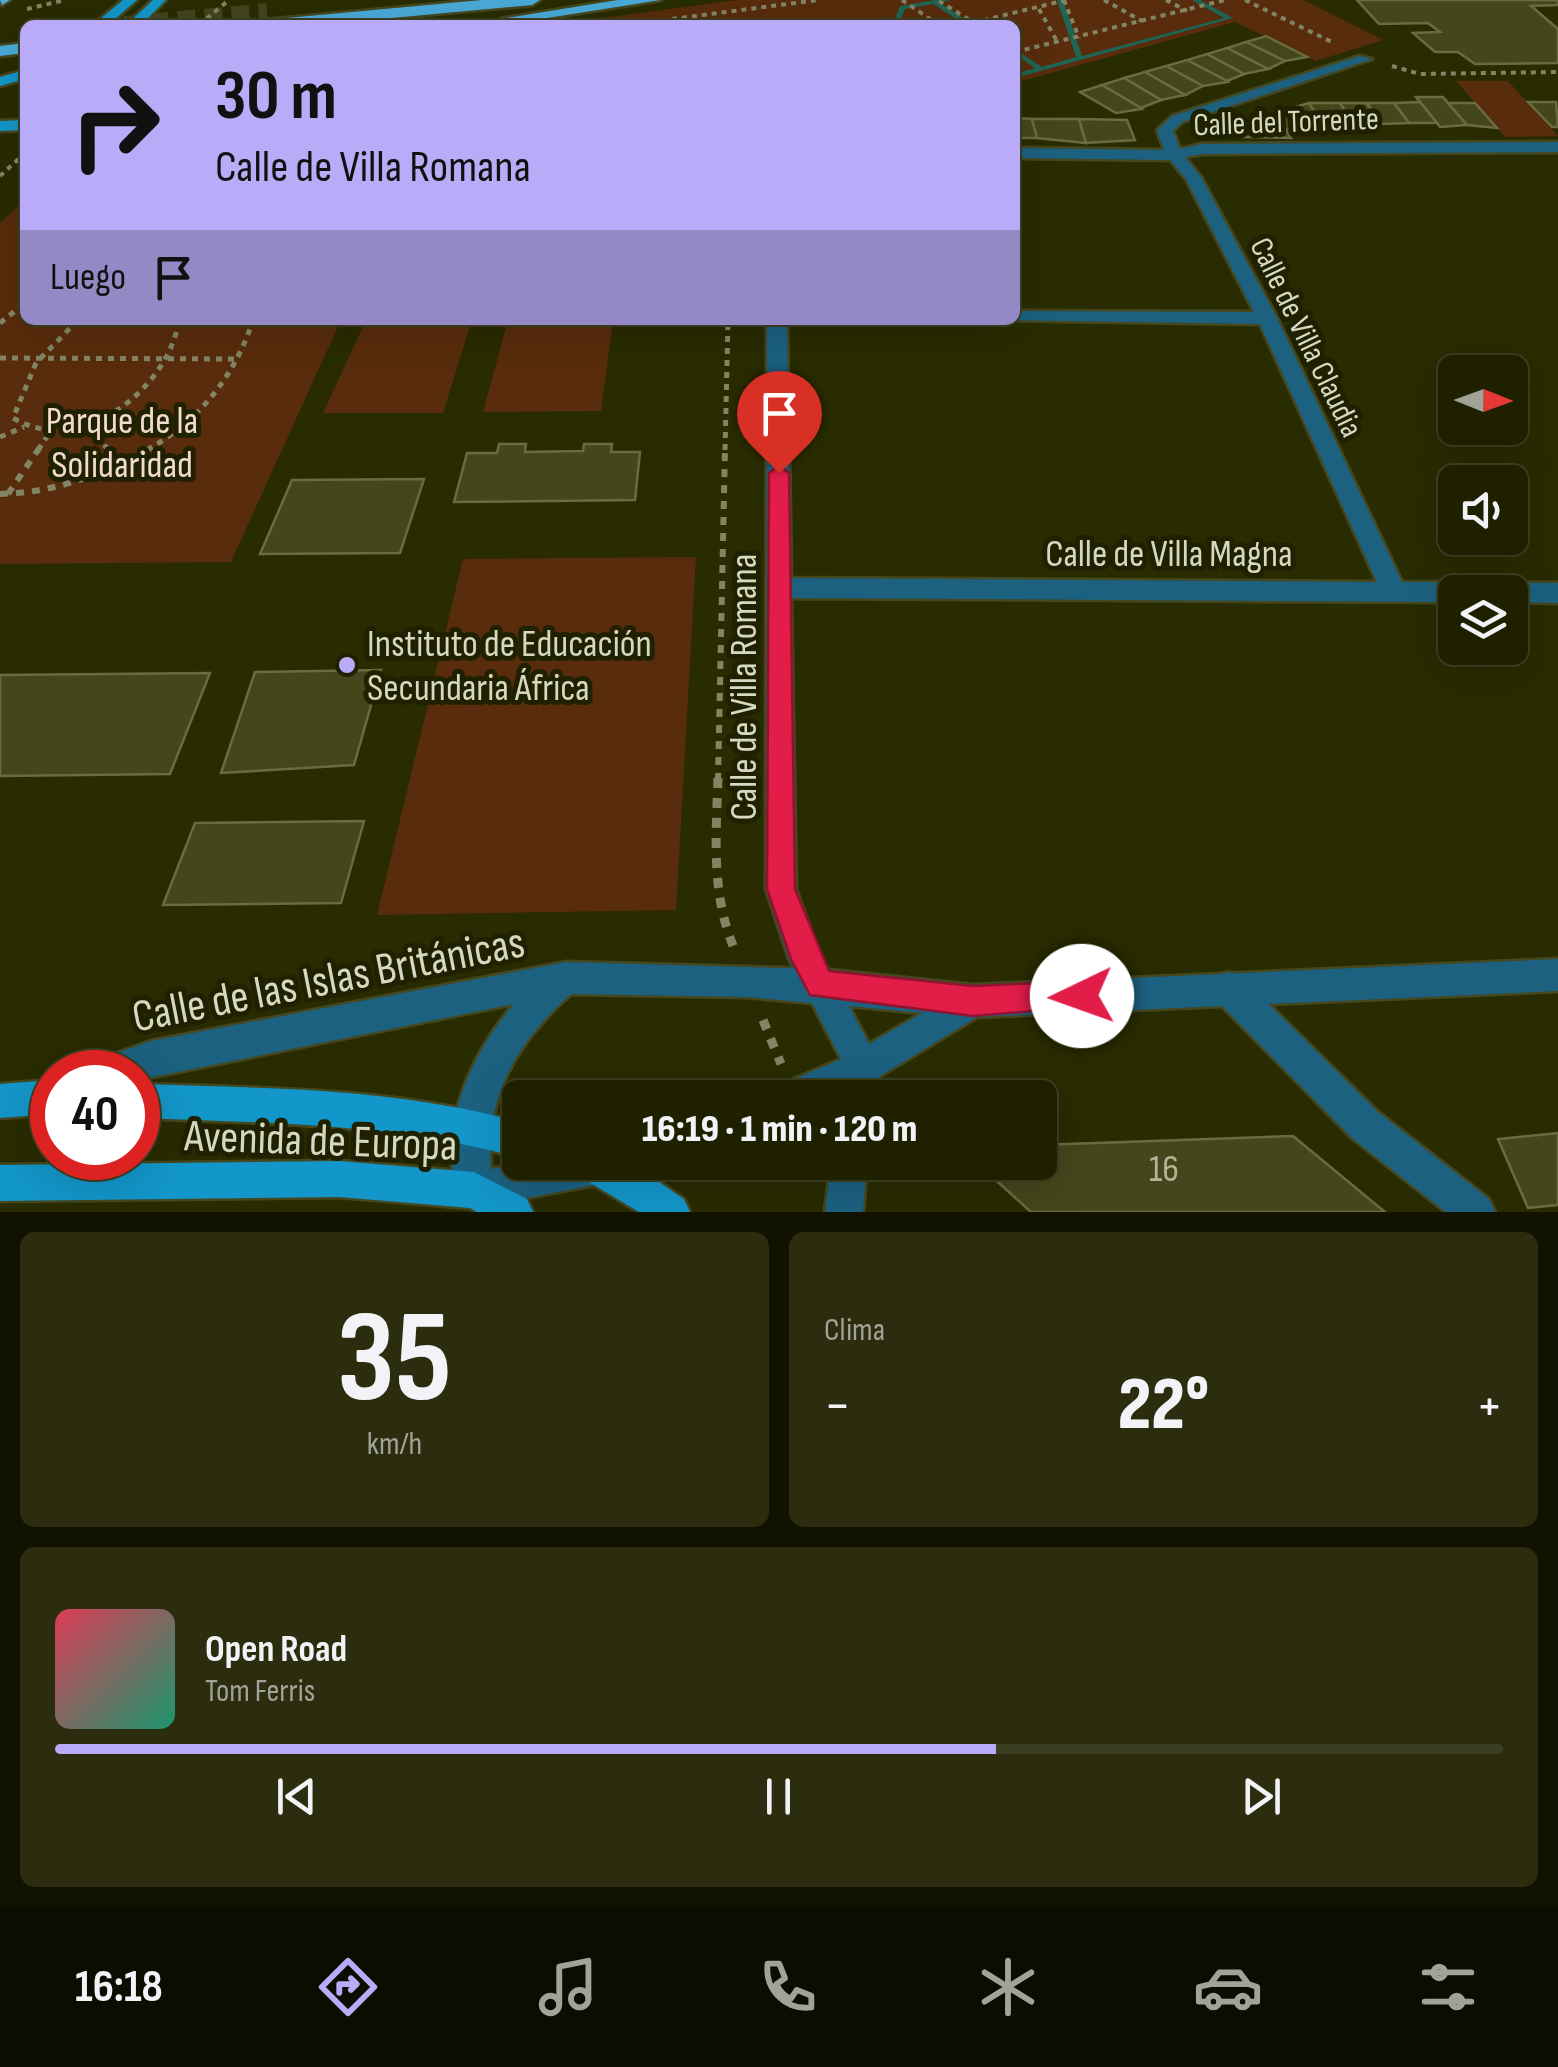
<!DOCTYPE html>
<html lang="es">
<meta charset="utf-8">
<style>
:root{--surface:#1f2000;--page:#2c2d0f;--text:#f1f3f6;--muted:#a1a399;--line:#3c3e22;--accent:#b9abf7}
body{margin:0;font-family:"Sofia Sans Condensed",sans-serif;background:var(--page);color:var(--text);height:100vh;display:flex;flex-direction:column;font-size:38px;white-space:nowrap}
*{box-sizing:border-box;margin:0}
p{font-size:32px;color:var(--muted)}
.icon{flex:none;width:55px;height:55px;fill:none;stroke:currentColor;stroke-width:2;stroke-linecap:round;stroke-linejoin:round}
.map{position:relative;height:1212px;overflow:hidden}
.details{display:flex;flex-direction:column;gap:20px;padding:20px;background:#111200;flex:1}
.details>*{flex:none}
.top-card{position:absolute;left:20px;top:20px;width:1000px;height:305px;border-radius:15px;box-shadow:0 10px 40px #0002,0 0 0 2px var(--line);background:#b9abf7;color:#111;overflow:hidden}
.needle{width:65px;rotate:91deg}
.buttons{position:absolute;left:1438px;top:355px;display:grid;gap:20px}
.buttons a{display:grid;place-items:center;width:90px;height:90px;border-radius:15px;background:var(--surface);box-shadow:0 10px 40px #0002,0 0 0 2px var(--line);font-size:50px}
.speed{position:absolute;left:30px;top:1050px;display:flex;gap:20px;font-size:50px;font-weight:700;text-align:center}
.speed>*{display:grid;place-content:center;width:130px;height:130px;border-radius:50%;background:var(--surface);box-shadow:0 10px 40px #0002,0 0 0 2px var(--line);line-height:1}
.speed .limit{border:15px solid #d22;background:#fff;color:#111}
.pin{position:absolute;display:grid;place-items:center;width:85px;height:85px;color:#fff;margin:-102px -42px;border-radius:50% 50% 50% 0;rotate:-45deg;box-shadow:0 0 10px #0007}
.pin .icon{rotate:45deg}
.me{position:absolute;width:110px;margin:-55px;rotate:267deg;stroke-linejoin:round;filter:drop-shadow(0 0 8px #0008)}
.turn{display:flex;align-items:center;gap:35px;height:210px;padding:0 30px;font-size:45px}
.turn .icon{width:130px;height:130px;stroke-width:2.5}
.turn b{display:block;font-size:70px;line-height:85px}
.then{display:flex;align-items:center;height:95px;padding:0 30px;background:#0003;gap:20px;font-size:38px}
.big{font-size:75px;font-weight:800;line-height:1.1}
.details .card{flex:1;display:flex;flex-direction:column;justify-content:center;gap:15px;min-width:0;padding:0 35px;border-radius:15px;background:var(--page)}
.details .dial{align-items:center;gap:0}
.dial b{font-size:130px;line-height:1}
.song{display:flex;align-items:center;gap:30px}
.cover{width:120px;height:120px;border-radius:15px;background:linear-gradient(135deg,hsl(350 70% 55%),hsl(160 70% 35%))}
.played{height:10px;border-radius:5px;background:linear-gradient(90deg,var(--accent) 65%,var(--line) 65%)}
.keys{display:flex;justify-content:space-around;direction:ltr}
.heat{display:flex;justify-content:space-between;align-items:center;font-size:55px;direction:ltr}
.details .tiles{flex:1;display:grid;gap:20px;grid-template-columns:1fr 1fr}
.card:last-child{grid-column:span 2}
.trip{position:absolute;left:502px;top:1080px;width:555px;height:100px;border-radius:15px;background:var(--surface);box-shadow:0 10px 40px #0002,0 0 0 2px var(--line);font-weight:800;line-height:100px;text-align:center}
.menu{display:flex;height:160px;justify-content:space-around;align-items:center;background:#0c0d00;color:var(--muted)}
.menu .icon{width:70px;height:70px}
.menu .current{color:var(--accent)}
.menu b{font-size:45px;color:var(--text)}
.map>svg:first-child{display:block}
</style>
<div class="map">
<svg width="1558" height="1212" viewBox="0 0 1558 1212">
<rect width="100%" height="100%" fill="#292b00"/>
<g fill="#582c0c">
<polygon points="737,0 1304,0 1383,40 1316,61 1235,22 1015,83 1015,25 550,25"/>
<polygon points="1456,81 1508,81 1558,136 1505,137"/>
<polygon points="25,199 25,320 341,320 231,562 0,564 0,223"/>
<polygon points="366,320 472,320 443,413 323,413"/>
<polygon points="508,320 613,320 601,411 483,412"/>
<polygon points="696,557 676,910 377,915 463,559"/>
</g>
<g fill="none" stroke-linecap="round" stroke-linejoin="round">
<g fill="#1f6553" fill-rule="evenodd">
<polygon points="935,0 950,0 940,3 974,25 966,25 933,4 905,9 900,21 862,25 895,18 900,6"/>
<polygon points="1057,0 1063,0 1082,56 1224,18 1192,0 1200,0 1233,18 1015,78 1015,74 1035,68 1015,54 1015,49 1042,67 1076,57"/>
</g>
</g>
<g fill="#44461c" stroke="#696c41" stroke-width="2.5">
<polygon points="1357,0 1558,0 1558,5 1531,6 1558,29 1558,63 1475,64 1458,52 1435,52 1413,33 1440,32 1428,23 1379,24"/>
<polygon points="1266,36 1307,57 1285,61 1246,42"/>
<polygon points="1246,42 1285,61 1268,69 1227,48"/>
<polygon points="1227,48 1268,69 1244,74 1207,54"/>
<polygon points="1207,54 1244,74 1227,81 1187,60"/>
<polygon points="1187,60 1227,81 1228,82 1203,86 1166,66"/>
<polygon points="1166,66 1203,86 1185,95 1145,72"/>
<polygon points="1145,72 1185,95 1161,100 1124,78"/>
<polygon points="1124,78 1161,100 1141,108 1102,85"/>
<polygon points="1102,85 1141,108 1142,109 1116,113 1080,92"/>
<polygon points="1416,97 1443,97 1467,125 1440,127"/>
<polygon points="1420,102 1437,123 1409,123 1394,103"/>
<polygon points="1528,102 1556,102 1558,127 1552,127"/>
<polygon points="1309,103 1324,127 1286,130 1275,113"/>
<polygon points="1309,103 1340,103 1358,130 1324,127"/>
<polygon points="1340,103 1366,103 1381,123 1354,124"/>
<polygon points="1367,103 1394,103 1409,123 1382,124"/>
<polygon points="1448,103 1475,103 1497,128 1467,125"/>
<polygon points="1015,118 1032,119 1037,138 1015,138"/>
<polygon points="1032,119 1079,119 1086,143 1037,138"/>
<polygon points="1079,119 1127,120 1135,140 1086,143"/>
<polygon points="1233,120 1280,121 1291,138 1242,137"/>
<polygon points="499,444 526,444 525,452 583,451 584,444 612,444 611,452 640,452 635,500 454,502 467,453 497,453"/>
<polygon points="424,479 400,553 260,554 292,480"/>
<polygon points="381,670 354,765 221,773 255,672"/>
<polygon points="210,673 170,774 0,776 0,675"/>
<polygon points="364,821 341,903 163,905 195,823"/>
<polygon points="1558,1133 1558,1205 1528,1208 1498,1139"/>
<polygon points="1293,1136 1385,1212 1031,1212 989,1174 998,1162 1040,1162 1040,1145"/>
</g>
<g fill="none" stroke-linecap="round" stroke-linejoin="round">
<polyline stroke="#43451d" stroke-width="18" stroke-dasharray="18 9" stroke-linecap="butt" points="124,25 267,12"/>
<g stroke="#45471f" stroke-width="5">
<g id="minor">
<polygon points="1360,56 1372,59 1182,122 1173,131 1180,149 1202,144 1558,142 1558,152 1202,154 1185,157 1201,177 1277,318 1402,582 1558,583 1558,603 1510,602 1510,592 1455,592 1455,602 791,598 796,889 818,951 836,985 832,997 820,1001 808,997 789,959 766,889 767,320 787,320 791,578 1377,582 1260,324 1007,320 1015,320 1015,311 1254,312 1186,179 1170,160 1015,158 1015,148 1164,150 1157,130 1172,116"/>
<polygon points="1228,972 1240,976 1378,1112 1489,1199 1495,1212 1446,1212 1352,1138 1216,1000 1212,988 1216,976"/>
</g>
</g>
<g stroke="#45471f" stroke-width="5">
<g id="tertiary">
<path d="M 1558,959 L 1558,991 L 977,1017 L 880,1076 L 878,1098 L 844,1098 L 844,1092 L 832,1098 L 773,1098 L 778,1086 L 841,1059 L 812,1003 L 747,997 L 571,994 C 517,1042 485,1095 491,1169 L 528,1162 L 624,1162 L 621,1180 L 474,1208 L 461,1203 C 433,1136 470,1055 514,1004 L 138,1080 L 138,1072 L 92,1072 L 97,1060 L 151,1041 L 566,962 L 820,969 L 973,985 ZM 849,1006 L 922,1013 L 869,1044 Z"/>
<polygon points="831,1162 867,1162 863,1212 825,1212"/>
</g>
</g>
<g stroke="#45471f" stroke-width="5">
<g id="primary">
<polygon points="123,0 137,0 108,25 93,25"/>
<polygon points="153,0 166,0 141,25 126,25"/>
<polygon points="25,70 25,79 0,86 0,77"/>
<polygon points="25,120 25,130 0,131 0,121"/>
<polygon points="52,1080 52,1114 0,1118 0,1084"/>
<path d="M 138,1084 C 267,1088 394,1088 520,1122 L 520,1158 C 394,1123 267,1123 138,1118 Z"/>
<polygon points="339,1161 474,1172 527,1199 533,1212 477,1212 470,1208 339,1197 0,1201 0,1165"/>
<polygon points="572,1162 630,1162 684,1199 690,1212 639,1212 577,1175"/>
</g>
</g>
<g stroke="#45471f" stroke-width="5">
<g id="motorway">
<polygon points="0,0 10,0 2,5"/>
<polygon points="482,0 540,0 532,5 316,25 257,25 265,20"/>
<polygon points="618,0 661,0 509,24 501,19"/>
<polygon points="25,43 25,53 0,56 0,46"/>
</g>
</g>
<g stroke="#828564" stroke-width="4" stroke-dasharray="5 5" stroke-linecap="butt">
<polyline points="902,0 939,25"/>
<polyline points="1064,0 1079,38"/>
<polyline points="1104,0 1142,21"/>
<polyline points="1166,0 1187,11"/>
<polyline points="1245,0 1334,43"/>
<polyline points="939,1 976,24"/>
<polyline points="27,9 65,0"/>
<polyline points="1039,9 1058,43"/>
<polyline points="672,19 818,0"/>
<polyline points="199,25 229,0"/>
<polyline points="964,25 1066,0"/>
<polyline points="1015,52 1225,0"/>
<polyline points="1392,66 1420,74 1558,72"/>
<polyline points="0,176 25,153"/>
</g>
<g stroke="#828564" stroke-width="5" stroke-dasharray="6 6" stroke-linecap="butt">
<path d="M 78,320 L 36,363 L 13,418 C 80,458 168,390 179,320"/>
<polyline points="0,323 25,303"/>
<polyline points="0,358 238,359"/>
<polyline points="87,428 109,450"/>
<polyline points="0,437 24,427"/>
<polyline points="38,450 50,432"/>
<path d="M 147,450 C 199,421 235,376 253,320"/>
<polyline points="725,450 728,320"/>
</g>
<g stroke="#828564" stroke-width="6" stroke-dasharray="8 8" stroke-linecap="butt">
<polyline points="106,447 124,465"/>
<path d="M 0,494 C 57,492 102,475 152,447"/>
<polyline points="8,494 40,447"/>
<polyline points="718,781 725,447"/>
</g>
<g stroke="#828564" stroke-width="9" stroke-dasharray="10 10" stroke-linecap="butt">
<path d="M 718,778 C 716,836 711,894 734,948"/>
<polyline points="763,1020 781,1064"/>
</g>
<use href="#minor" fill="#1c6180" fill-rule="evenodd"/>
<use href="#tertiary" fill="#1c6180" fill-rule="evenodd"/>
<use href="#primary" fill="#1396c9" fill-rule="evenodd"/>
<use href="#motorway" fill="#4aa9d7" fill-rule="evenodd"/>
</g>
<polygon fill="#e11d48" stroke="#92132f" stroke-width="2.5" points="779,466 789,473 795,889 829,971 973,986 1082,981 1093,985 1097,996 1093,1006 973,1016 810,995 791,959 767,889 769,473"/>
<circle fill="#b9abf7" stroke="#1f2101" stroke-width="4" cx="347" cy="665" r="10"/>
<g text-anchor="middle" stroke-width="10" stroke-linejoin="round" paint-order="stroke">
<g font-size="32" fill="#d6d9c1" stroke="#1f2101">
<text transform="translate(1286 121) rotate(-2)" y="11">Calle del Torrente</text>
<text transform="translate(1307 337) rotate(64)" y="11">Calle de Villa Claudia</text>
</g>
<g font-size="38" fill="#f2dbce" stroke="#1f2101">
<text x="122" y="433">Parque de la<tspan x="122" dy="44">Solidaridad</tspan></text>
</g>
<g font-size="38" fill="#d6d9c1" stroke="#1f2101">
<text x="1169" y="566">Calle de Villa Magna</text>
<text transform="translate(743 687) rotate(-90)" y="13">Calle de Villa Romana</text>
</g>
<g font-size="38" fill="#d6d9c1" stroke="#1f2101" text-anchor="start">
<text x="367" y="656">Instituto de Educación<tspan x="367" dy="44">Secundaria África</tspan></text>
</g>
<g font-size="38" fill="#b2b498">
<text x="1164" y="1181">16</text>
</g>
<g font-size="45" fill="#d6d9c1" stroke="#1f2101">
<text transform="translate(328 978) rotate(-11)" y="16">Calle de las Islas Británicas</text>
<text transform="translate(321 1139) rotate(2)" y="16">Avenida de Europa</text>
</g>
</g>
</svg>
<div class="buttons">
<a><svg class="needle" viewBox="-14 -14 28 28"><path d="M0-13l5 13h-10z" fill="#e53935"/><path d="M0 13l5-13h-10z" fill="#a1a399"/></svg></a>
<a><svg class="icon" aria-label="sound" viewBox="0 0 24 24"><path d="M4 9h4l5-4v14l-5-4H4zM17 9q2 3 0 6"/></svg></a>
<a><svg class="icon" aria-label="layers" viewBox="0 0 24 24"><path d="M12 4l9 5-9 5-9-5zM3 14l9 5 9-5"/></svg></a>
</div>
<div class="speed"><div class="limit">40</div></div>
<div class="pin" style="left:779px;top:473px;background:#d93025"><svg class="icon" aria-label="arrive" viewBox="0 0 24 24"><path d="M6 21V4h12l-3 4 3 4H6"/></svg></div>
<svg class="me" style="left:1082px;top:996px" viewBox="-20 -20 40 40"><circle r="19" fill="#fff"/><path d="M0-13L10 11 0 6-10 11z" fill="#e11d48"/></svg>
<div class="trip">16:19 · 1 min · 120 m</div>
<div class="top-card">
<div class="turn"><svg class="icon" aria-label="right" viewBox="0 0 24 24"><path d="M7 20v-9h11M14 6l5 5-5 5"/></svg><div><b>30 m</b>Calle de Villa Romana</div></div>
<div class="then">Luego<svg class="icon" aria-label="arrive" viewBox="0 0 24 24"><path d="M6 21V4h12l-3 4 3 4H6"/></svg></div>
</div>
</div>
<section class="details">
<div class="tiles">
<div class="card dial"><b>35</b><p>km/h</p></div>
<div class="card"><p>Clima</p>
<div class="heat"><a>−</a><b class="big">22°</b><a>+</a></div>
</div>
<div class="card">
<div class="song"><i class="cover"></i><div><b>Open Road</b><p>Tom Ferris</p></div></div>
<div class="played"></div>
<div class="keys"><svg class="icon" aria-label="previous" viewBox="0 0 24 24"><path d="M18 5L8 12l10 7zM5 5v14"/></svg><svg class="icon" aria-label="pause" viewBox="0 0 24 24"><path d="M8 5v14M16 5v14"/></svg><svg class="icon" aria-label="next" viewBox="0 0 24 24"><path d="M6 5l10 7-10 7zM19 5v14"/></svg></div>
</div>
</div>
</section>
<nav class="menu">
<b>16:18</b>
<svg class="icon current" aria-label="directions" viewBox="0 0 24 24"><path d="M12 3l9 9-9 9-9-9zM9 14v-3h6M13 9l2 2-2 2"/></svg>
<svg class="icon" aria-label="music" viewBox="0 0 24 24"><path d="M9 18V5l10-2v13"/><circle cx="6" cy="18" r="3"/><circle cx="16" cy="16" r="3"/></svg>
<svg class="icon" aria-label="phone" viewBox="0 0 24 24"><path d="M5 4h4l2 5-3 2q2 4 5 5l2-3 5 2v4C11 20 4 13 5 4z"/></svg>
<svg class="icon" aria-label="climate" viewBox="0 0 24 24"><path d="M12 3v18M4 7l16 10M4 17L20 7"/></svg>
<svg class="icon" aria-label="car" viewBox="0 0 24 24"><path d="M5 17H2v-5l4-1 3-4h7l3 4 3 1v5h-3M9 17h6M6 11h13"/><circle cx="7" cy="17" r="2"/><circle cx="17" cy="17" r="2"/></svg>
<svg class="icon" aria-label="filters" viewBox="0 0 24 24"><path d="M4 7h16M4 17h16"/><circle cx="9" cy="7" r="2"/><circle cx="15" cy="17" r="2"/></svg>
</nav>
